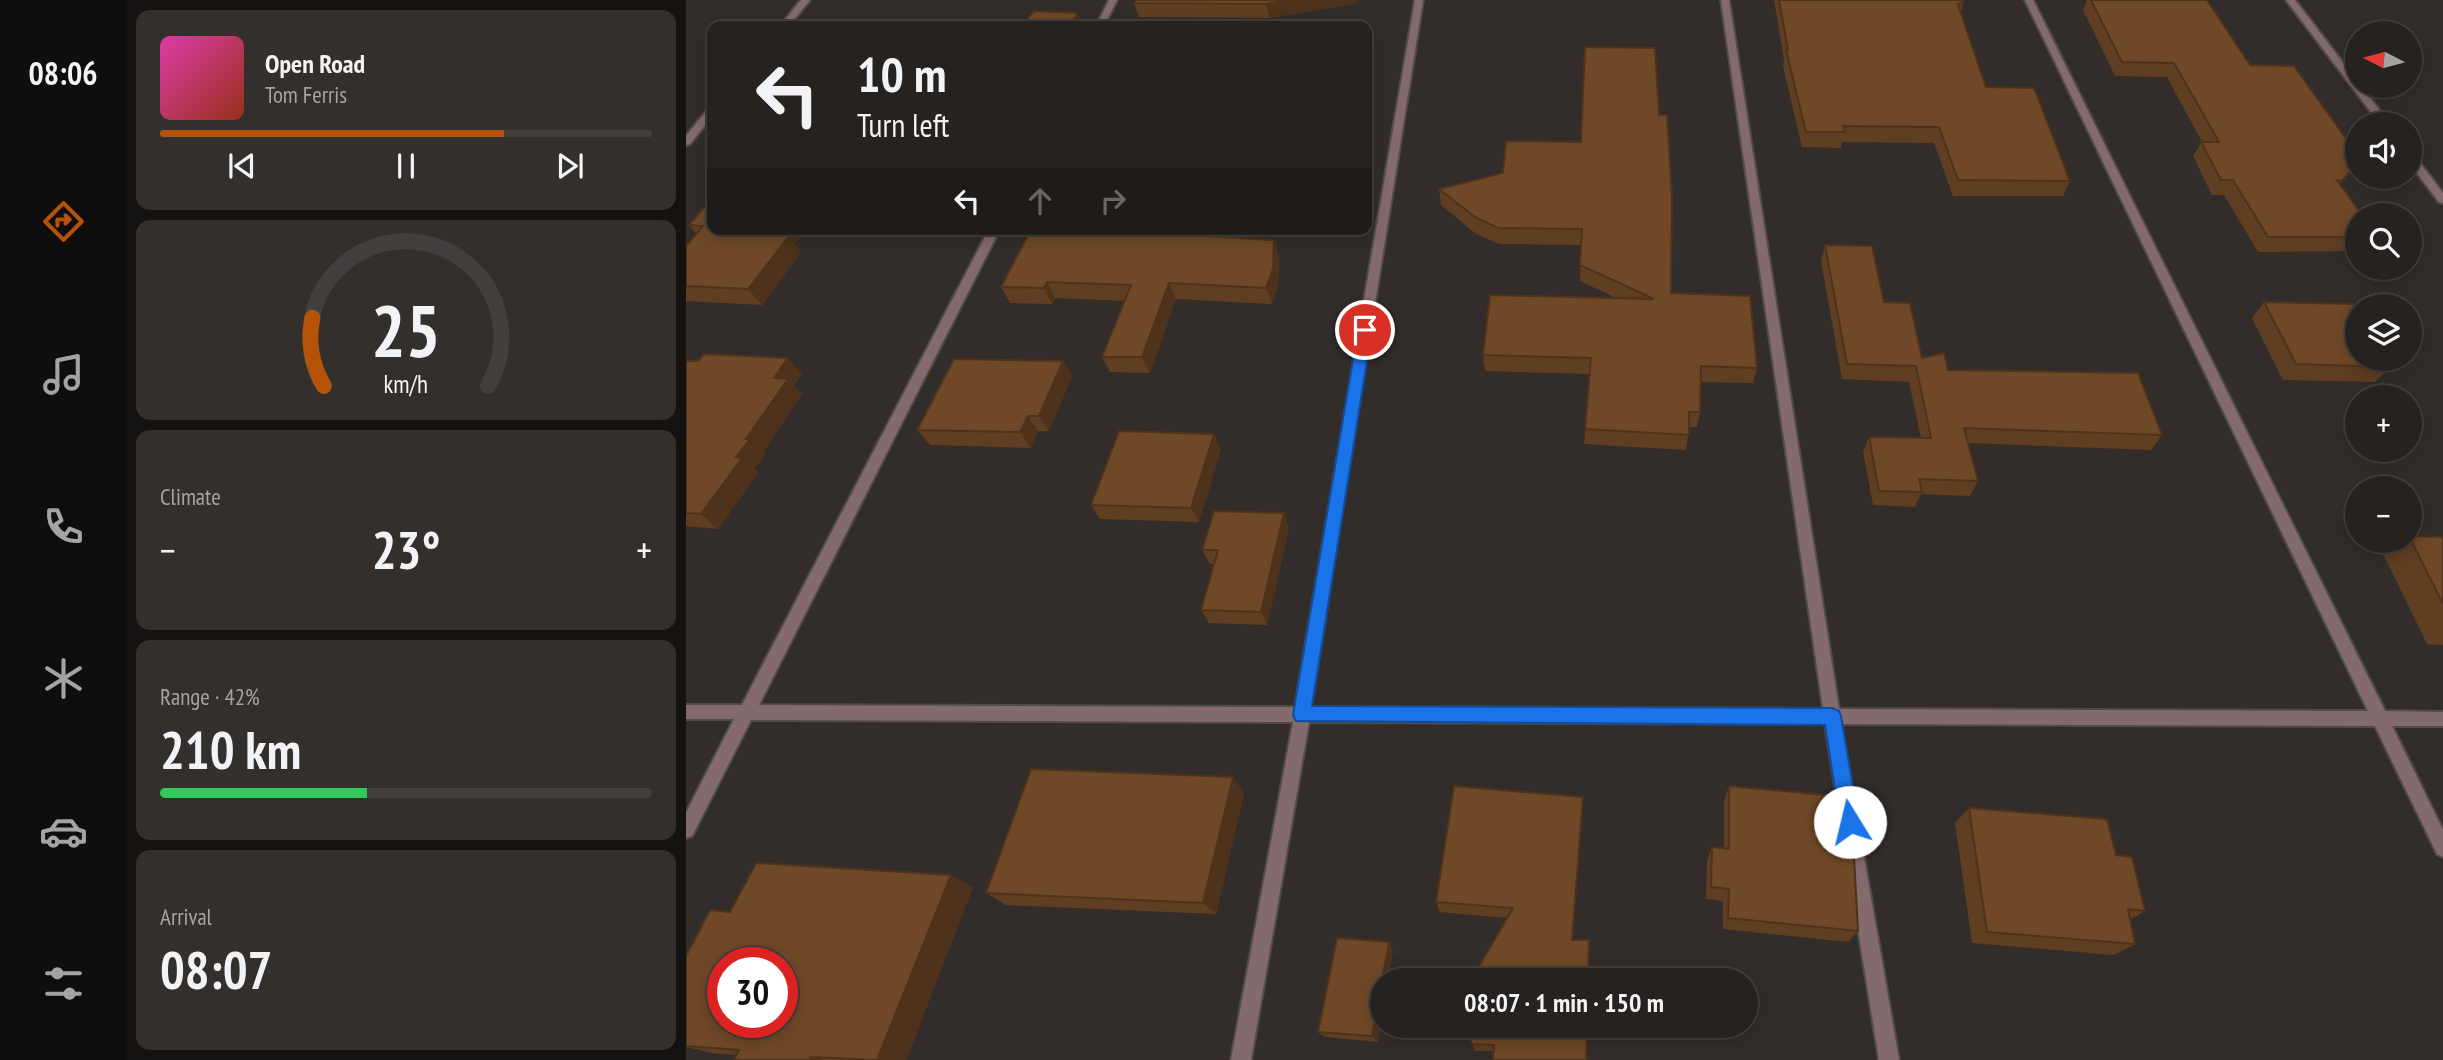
<!DOCTYPE html>
<meta charset="utf-8">
<style>
:root{--surface:#262220;--page:#322f2d;--text:#f1f3f6;--muted:#a4a4a5;--line:#423f3e;--accent:#b45309}
body{margin:0;font-family:"PT Sans Narrow",sans-serif;background:var(--page);color:var(--text);height:100vh;display:flex;flex-direction:column;font-size:26px;white-space:nowrap}
*{box-sizing:border-box;margin:0}
p{font-size:23px;color:var(--muted)}
.icon{flex:none;width:38px;height:38px;fill:none;stroke:currentColor;stroke-width:2;stroke-linecap:round;stroke-linejoin:round}
.map{position:relative;flex:1;overflow:hidden}
.side{display:flex;flex-direction:column;gap:10px;padding:10px;background:#151312;width:560px}
.side>*{flex:none}
.top-card{position:absolute;left:21px;top:21px;width:665px;height:214px;border-radius:14px;box-shadow:0 4px 18px #0003,0 0 0 2px var(--line);background:#262220;color:var(--text);overflow:hidden}
.needle{width:46px;rotate:276deg}
.buttons{position:absolute;left:1659px;top:21px;display:grid;gap:14px}
.buttons a{display:grid;place-items:center;width:77px;height:77px;border-radius:50%;background:var(--surface);box-shadow:0 4px 18px #0003,0 0 0 2px var(--line);font-size:35px}
.speed{position:absolute;left:21px;top:947px;display:flex;gap:14px;font-size:35px;font-weight:700;text-align:center}
.speed>*{display:grid;place-content:center;width:91px;height:91px;border-radius:50%;background:var(--surface);box-shadow:0 4px 18px #0003,0 0 0 2px var(--line);line-height:1}
.speed .limit{border:10px solid #d22;background:#fff;color:#111}
.pin{position:absolute;display:grid;place-items:center;width:60px;height:60px;color:#fff;margin:-30px;border:4px solid #fff;border-radius:50%;box-shadow:0 2px 7px #0007}
.me{position:absolute;width:77px;margin:-38px;rotate:351deg;stroke-linejoin:round;filter:drop-shadow(0 0 5px #0008)}
.turn{display:flex;align-items:center;gap:24px;height:147px;padding:0 35px;font-size:32px}
.turn .icon{width:91px;height:91px;stroke-width:2.5}
.turn b{display:block;font-size:49px;line-height:60px}
.lanes{display:flex;align-items:center;height:66px;padding:0 35px;background:#0003;justify-content:center;gap:35px;direction:ltr}
.lanes .off{opacity:.35}
.big{font-size:52px;font-weight:600;line-height:1.1}
.side .card{flex:1;display:flex;flex-direction:column;justify-content:center;gap:10px;min-width:0;padding:0 24px;border-radius:14px;background:var(--page)}
.side .dial{align-items:center;gap:0}
.dial svg{height:182px;overflow:visible;fill:none;stroke:var(--line);stroke-width:7;stroke-linecap:round;text-anchor:middle}
.dial text{fill:var(--text);stroke:none}
.song{display:flex;align-items:center;gap:21px}
.cover{width:84px;height:84px;border-radius:10px;background:linear-gradient(135deg,hsl(320 70% 55%),hsl(10 70% 35%))}
.played{height:7px;border-radius:4px;background:linear-gradient(90deg,var(--accent) 70%,var(--line) 70%)}
.keys{display:flex;justify-content:space-around;direction:ltr}
.heat{display:flex;justify-content:space-between;align-items:center;font-size:38px;direction:ltr}
.charge{height:10px;border-radius:5px;background:linear-gradient(90deg,#34c759 42%,var(--line) 0)}
.trip{position:absolute;left:684px;top:968px;width:388px;height:70px;border-radius:35px;background:var(--surface);box-shadow:0 4px 18px #0003,0 0 0 2px var(--line);font-weight:600;line-height:70px;text-align:center}
main{display:flex;flex:1;min-height:0}
.menu{display:flex;flex-direction:column;width:126px;justify-content:space-around;align-items:center;background:#0f0e0d;color:var(--muted)}
.menu .icon{width:49px;height:49px}
.menu .active{color:var(--accent)}
.menu b{font-size:32px;color:var(--text)}
.map>svg:first-child{display:block}
</style>
<main>
<nav class="menu">
<b>08:06</b>
<svg class="icon active" aria-label="directions" viewBox="0 0 24 24"><path d="M12 3l9 9-9 9-9-9zM9 14v-3h6M13 9l2 2-2 2"/></svg>
<svg class="icon" aria-label="music" viewBox="0 0 24 24"><path d="M9 18V5l10-2v13"/><circle cx="6" cy="18" r="3"/><circle cx="16" cy="16" r="3"/></svg>
<svg class="icon" aria-label="phone" viewBox="0 0 24 24"><path d="M5 4h4l2 5-3 2q2 4 5 5l2-3 5 2v4C11 20 4 13 5 4z"/></svg>
<svg class="icon" aria-label="climate" viewBox="0 0 24 24"><path d="M12 3v18M4 7l16 10M4 17L20 7"/></svg>
<svg class="icon" aria-label="car" viewBox="0 0 24 24"><path d="M5 17H2v-5l4-1 3-4h7l3 4 3 1v5h-3M9 17h6M6 11h13"/><circle cx="7" cy="17" r="2"/><circle cx="17" cy="17" r="2"/></svg>
<svg class="icon" aria-label="filters" viewBox="0 0 24 24"><path d="M4 7h16M4 17h16"/><circle cx="9" cy="7" r="2"/><circle cx="15" cy="17" r="2"/></svg>
</nav>
<section class="side">
<div class="card">
<div class="song"><i class="cover"></i><div><b>Open Road</b><p>Tom Ferris</p></div></div>
<div class="played"></div>
<div class="keys"><svg class="icon" aria-label="previous" viewBox="0 0 24 24"><path d="M18 5L8 12l10 7zM5 5v14"/></svg><svg class="icon" aria-label="pause" viewBox="0 0 24 24"><path d="M8 5v14M16 5v14"/></svg><svg class="icon" aria-label="next" viewBox="0 0 24 24"><path d="M6 5l10 7-10 7zM19 5v14"/></svg></div>
</div>
<div class="card dial"><svg viewBox="0 0 100 80">
<path d="M14 69A42 42 0 1 1 86 69"/>
<path d="M14 69A42 42 0 0 1 9 39" stroke="#b45309"/>
<text x="50" y="56" font-size="32" font-weight="700">25</text>
<text x="50" y="72" font-size="11">km/h</text>
</svg></div>
<div class="card"><p>Climate</p>
<div class="heat"><a>−</a><b class="big">23°</b><a>+</a></div>
</div>
<div class="card"><p>Range · 42%</p><b class="big">210 km</b><div class="charge"></div></div>
<div class="card"><p>Arrival</p><b class="big">08:07</b></div>
</section>
<div class="map">
<svg width="1757" height="1060" viewBox="0 0 1757 1060">
<rect width="100%" height="100%" fill="#322d2a"/>
<g fill="none" stroke-linecap="round" stroke-linejoin="round">
<g stroke="#504b48" stroke-width="4">
<g id="minor">
<polygon points="115,0 124,0 103,26 94,26"/>
<polygon points="423,0 431,0 418,26 410,26"/>
<polygon points="729,0 737,0 625,707 1137,709 1035,0 1043,0 1153,709 1682,711 1339,0 1347,0 1699,711 1757,712 1757,726 1706,726 1757,830 1757,857 1751,854 1689,726 1155,724 1213,1060 1193,1060 1139,724 623,722 565,1060 545,1060 607,722 65,720 6,836 0,838 0,813 48,719 0,719 0,705 56,705 303,229 314,229 73,705 609,707"/>
<polygon points="1600,0 1609,0 1671,81 1671,86 1675,86 1704,124 1694,124"/>
<polygon points="26,108 26,117 4,144 0,145 0,136 22,109"/>
<polygon points="1724,154 1728,155 1757,193 1757,203 1753,202 1724,164"/>
</g>
</g>
<use href="#minor" fill="#836a6d" fill-rule="evenodd"/>
</g>
<g fill="#5f3e22">
<polygon points="450,0 671,0 671,3 584,18 453,17 448,3"/>
<polygon points="1088,0 1278,0 1275,11 1300,87 1384,181 1377,196 1267,196 1248,143 1156,142 1155,148 1116,147 1097,66 1098,59"/>
<polygon points="1401,0 1521,0 1564,65 1664,174 1654,185 1671,215 1671,251 1572,252 1538,195 1526,195 1507,156 1516,142 1481,77 1429,76 1397,10"/>
<polygon points="973,115 985,293 1071,368 1067,383 1015,382 1014,412 1011,427 1003,427 1000,450 898,444 903,374 799,371 797,355 930,298 894,281 895,245 813,244 790,234 755,205 753,189 817,173 895,142"/>
<polygon points="26,198 109,244 115,252 76,305 0,301 0,246 10,233 3,225"/>
<polygon points="588,240 593,256 592,285 586,304 490,299 464,373 424,372 416,357 439,301 369,298 366,304 324,303 315,287"/>
<polygon points="1139,245 1198,302 1236,358 1262,370 1476,435 1465,450 1282,443 1292,481 1284,496 1235,494 1229,507 1187,505 1177,452 1183,437 1235,438 1223,382 1156,379 1135,261"/>
<polygon points="1578,302 1704,367 1689,382 1597,380 1566,318"/>
<polygon points="0,361 116,374 108,385 116,394 77,452 80,454 68,469 72,473 32,529 0,526"/>
<polygon points="377,361 386,376 363,431 352,431 345,448 244,445 231,430"/>
<polygon points="535,449 513,522 414,519 405,505"/>
<polygon points="603,528 581,625 523,623 515,610 528,564 524,564 516,550"/>
<polygon points="1757,537 1757,645 1741,644 1698,556 1716,541 1724,541 1724,538"/>
<polygon points="768,786 887,940 902,980 821,918 754,912 750,902"/>
<polygon points="1043,786 1172,931 1162,942 1037,929 1037,901 1020,899 1021,861 1026,847 1038,848 1038,801"/>
<polygon points="558,793 530,914 320,905 300,893"/>
<polygon points="1283,808 1430,855 1459,911 1444,920 1449,944 1428,955 1286,943 1269,823"/>
<polygon points="287,887 220,1060 50,1060 50,1055 26,1053 0,1047 0,956 44,912"/>
<polygon points="707,950 702,980 696,980 696,1013 692,1042 639,1037 632,1032"/>
<polygon points="901,1026 807,1051 789,1051 786,1044"/>
</g>
<g fill="#4e321b">
<polygon points="605,0 671,0 671,3 584,18 580,4"/>
<polygon points="392,13 395,22 392,26 384,26"/>
<polygon points="1671,164 1664,174 1645,195 1656,181"/>
<polygon points="95,229 120,229 109,244 115,252 76,305 62,289 91,235"/>
<polygon points="588,240 593,256 592,285 586,304 580,288"/>
<polygon points="361,282 369,298 366,304 358,288"/>
<polygon points="483,283 490,299 464,373 456,357"/>
<polygon points="102,358 116,374 108,385 116,394 77,452 80,454 68,469 72,473 32,529 15,514 60,439 88,378"/>
<polygon points="377,361 386,376 363,431 353,416"/>
<polygon points="342,416 352,431 345,448 334,432"/>
<polygon points="528,434 535,449 513,522 505,508"/>
<polygon points="598,513 603,528 581,625 575,612"/>
<polygon points="547,777 558,793 530,914 517,903"/>
<polygon points="265,875 287,887 220,1060 191,1060"/>
<polygon points="703,942 707,950 702,980 696,980 696,1013 692,1042 686,1036"/>
<polygon points="124,1057 137,1060 123,1060"/>
</g>
<g fill="#6f4827" stroke="#4e321b" stroke-width="2" fill-rule="evenodd">
<polygon points="450,0 605,0 580,4 448,3"/>
<polygon points="1093,0 1278,0 1278,1 1272,5 1300,87 1348,88 1384,181 1272,180 1253,127 1157,126 1159,132 1120,132 1100,50 1102,50"/>
<polygon points="1405,0 1521,0 1564,65 1608,66 1671,154 1671,164 1656,181 1651,180 1676,215 1671,215 1671,237 1582,237 1547,180 1535,180 1515,142 1533,142 1488,63 1436,62"/>
<polygon points="348,11 392,13 384,26 335,26"/>
<polygon points="899,47 969,48 973,115 981,115 986,196 985,293 1064,296 1071,368 1015,366 1014,412 1003,412 1003,435 899,429 905,358 797,355 804,295 968,299 894,265 896,229 812,228 789,217 753,189 817,173 820,141 895,142"/>
<polygon points="26,198 26,229 95,229 91,235 103,236 62,289 0,286 0,246 17,226 3,225"/>
<polygon points="345,229 402,229 588,240 587,269 580,288 483,283 456,357 416,357 445,285 361,282 358,288 315,287"/>
<polygon points="1139,245 1186,246 1198,302 1224,303 1236,358 1258,353 1262,370 1452,373 1476,435 1278,428 1292,481 1233,479 1236,492 1193,491 1183,437 1245,438 1230,366 1161,364"/>
<polygon points="1578,302 1667,304 1671,312 1671,359 1699,359 1704,367 1610,364"/>
<polygon points="18,354 102,358 88,378 102,379 60,439 64,439 50,457 56,458 15,514 0,513 0,361 12,361"/>
<polygon points="268,359 377,361 353,416 342,416 334,432 231,430"/>
<polygon points="433,431 528,434 505,508 405,505"/>
<polygon points="528,511 598,513 575,612 515,610 532,550 516,550"/>
<polygon points="1724,536 1757,537 1757,604 1724,538"/>
<polygon points="345,769 547,777 517,903 300,893"/>
<polygon points="768,786 897,797 886,940 903,940 902,980 785,980 827,908 750,902"/>
<polygon points="1043,786 1160,797 1167,838 1172,931 1042,918 1043,889 1025,887 1026,847 1043,849"/>
<polygon points="1283,808 1421,819 1430,855 1446,857 1459,911 1442,909 1449,944 1301,932"/>
<path d="M 70,863 L 265,875 L 191,1060 L 124,1057 L 123,1060 L 48,1060 L 53,1050 L 0,1046 L 0,956 L 24,910 L 44,912 ZM 37,962 L 96,962 L 96,1022 L 37,1022 Z"/>
<polygon points="651,938 703,942 686,1036 632,1032"/>
<polygon points="780,1026 901,1026 900,1060 807,1060 808,1045 786,1044"/>
</g>
<polygon fill="#1a73e8" stroke="#114b97" stroke-width="2" points="679,325 686,330 626,706 1146,708 1153,711 1155,716 1173,822 1171,829 1164,832 1157,829 1154,822 1139,725 610,721 607,715 672,330"/>
</svg>
<div class="buttons">
<a><svg class="needle" viewBox="-14 -14 28 28"><path d="M0-13l5 13h-10z" fill="#e53935"/><path d="M0 13l5-13h-10z" fill="#a4a4a5"/></svg></a>
<a><svg class="icon" aria-label="sound" viewBox="0 0 24 24"><path d="M4 9h4l5-4v14l-5-4H4zM17 9q2 3 0 6"/></svg></a>
<a><svg class="icon" aria-label="search" viewBox="0 0 24 24"><circle cx="10" cy="10" r="6"/><path d="M15 15l6 6"/></svg></a>
<a><svg class="icon" aria-label="layers" viewBox="0 0 24 24"><path d="M12 4l9 5-9 5-9-5zM3 14l9 5 9-5"/></svg></a>
<a>+</a>
<a>−</a>
</div>
<div class="speed"><div class="limit">30</div></div>
<div class="pin" style="left:679px;top:330px;background:#d93025"><svg class="icon" aria-label="arrive" viewBox="0 0 24 24"><path d="M6 21V4h12l-3 4 3 4H6"/></svg></div>
<svg class="me" style="left:1164px;top:822px" viewBox="-20 -20 40 40"><circle r="19" fill="#fff"/><path d="M0-13L10 11 0 6-10 11z" fill="#1a73e8"/></svg>
<div class="trip">08:07 · 1 min · 150 m</div>
<div class="top-card">
<div class="turn"><svg class="icon" aria-label="left" viewBox="0 0 24 24"><path d="M17 20v-9H6M10 6l-5 5 5 5"/></svg><div><b>10 m</b>Turn left</div></div>
<div class="lanes"><svg class="icon" aria-label="left" viewBox="0 0 24 24"><path d="M17 20v-9H6M10 6l-5 5 5 5"/></svg><svg class="icon off" aria-label="ahead" viewBox="0 0 24 24"><path d="M12 20V5M6 11l6-6 6 6"/></svg><svg class="icon off" aria-label="right" viewBox="0 0 24 24"><path d="M7 20v-9h11M14 6l5 5-5 5"/></svg></div>
</div>
</div>
</main>
